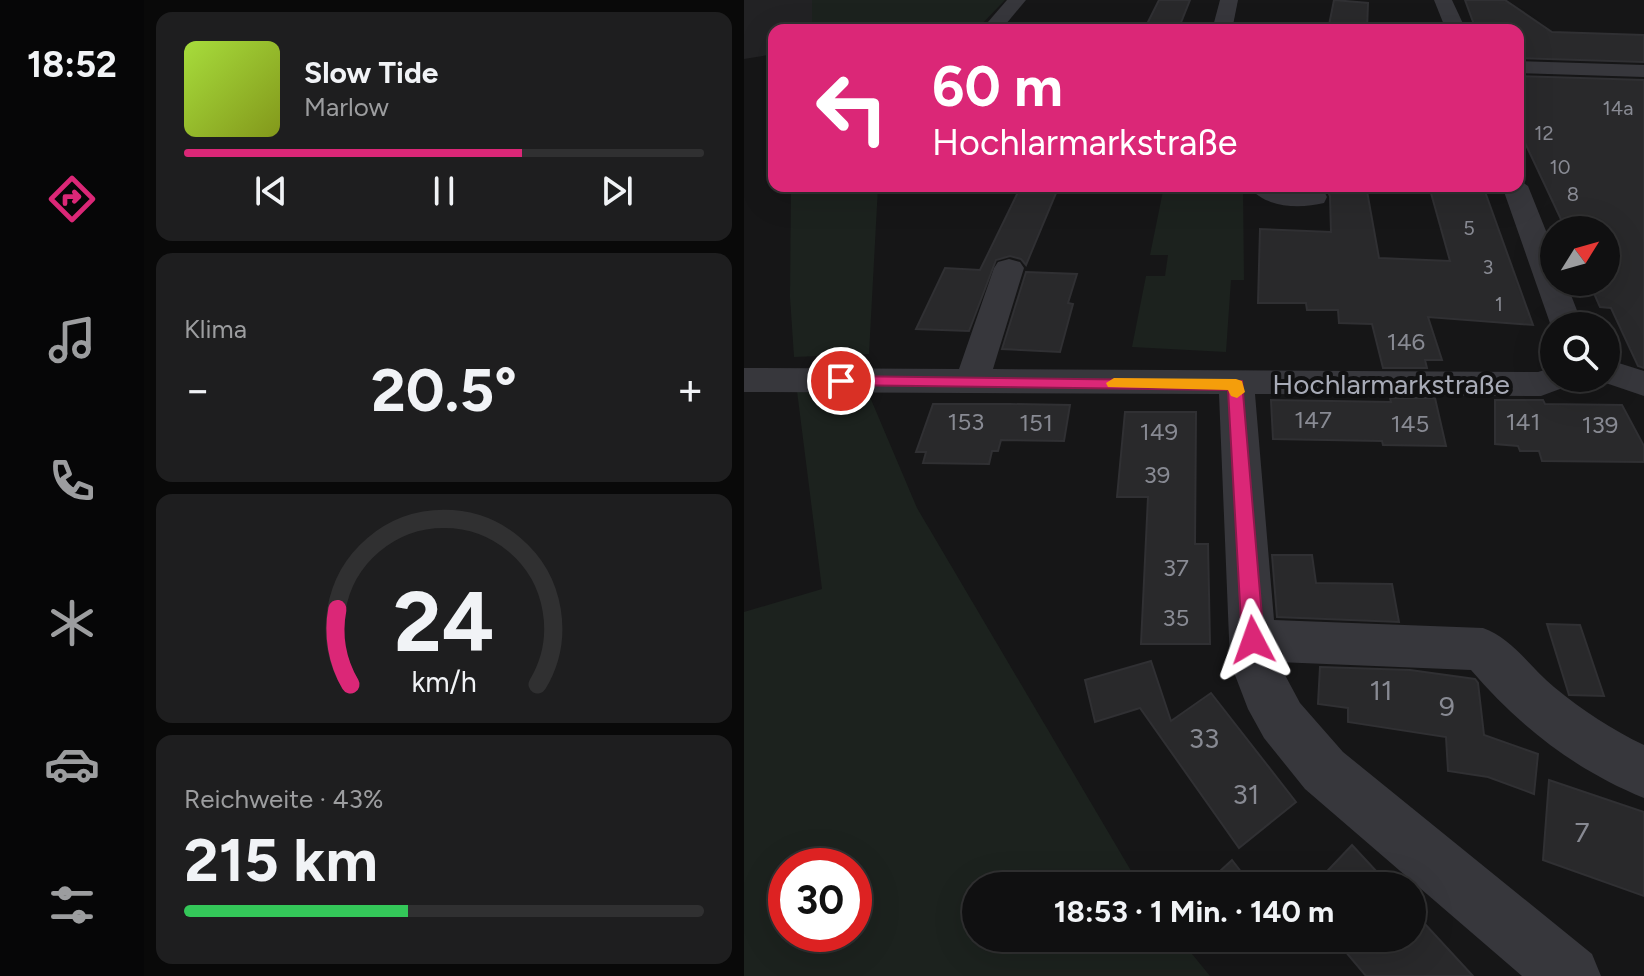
<!DOCTYPE html>
<html lang="de">
<meta charset="utf-8">
<style>
:root{--surface:#101011;--page:#1e1e1f;--text:#f1f3f6;--muted:#9c9d9f;--line:#303031;--accent:#db2777}
body{margin:0;font-family:Figtree,sans-serif;background:var(--page);color:var(--text);height:100vh;display:flex;flex-direction:column;font-size:30px;white-space:nowrap}
*{box-sizing:border-box;margin:0}
p{font-size:26px;color:var(--muted)}
.icon{flex:none;width:44px;height:44px;fill:none;stroke:currentColor;stroke-width:2;stroke-linecap:round;stroke-linejoin:round}
.map{position:relative;flex:1;overflow:hidden}
.drawer{display:flex;flex-direction:column;gap:12px;padding:12px;background:#090909;width:600px}
.drawer>*{flex:none}
.hud{position:absolute;left:24px;top:24px;width:756px;height:168px;border-radius:16px;box-shadow:0 8px 32px #0002,0 0 0 2px var(--line);background:#db2777;color:#fff;overflow:hidden}
.needle{width:52px;rotate:53deg}
.controls{position:absolute;left:796px;top:216px;display:grid;gap:16px}
.controls a{display:grid;place-items:center;width:80px;height:80px;border-radius:50%;background:var(--surface);box-shadow:0 8px 32px #0002,0 0 0 2px var(--line);font-size:40px}
.speed{position:absolute;left:24px;top:848px;display:flex;gap:16px;font-size:40px;font-weight:700;text-align:center}
.speed>*{display:grid;place-content:center;width:104px;height:104px;border-radius:50%;background:var(--surface);box-shadow:0 8px 32px #0002,0 0 0 2px var(--line);line-height:1}
.speed .limit{border:12px solid #d22;background:#fff;color:#111}
.pin{position:absolute;display:grid;place-items:center;width:68px;height:68px;color:#fff;margin:-34px;border:4px solid #fff;border-radius:50%;box-shadow:0 2px 8px #0007}
.me{position:absolute;width:88px;margin:-44px;rotate:356deg;stroke-linejoin:round;filter:drop-shadow(0 0 6px #0008)}
.turn{display:flex;align-items:center;gap:28px;height:168px;padding:0 32px;font-size:36px}
.turn .icon{width:104px;height:104px;stroke-width:2.5}
.turn b{display:block;font-size:56px;line-height:68px}
.big{font-size:60px;font-weight:700;line-height:1.1}
.drawer .tile{flex:1;display:flex;flex-direction:column;justify-content:center;gap:12px;min-width:0;padding:0 28px;border-radius:16px;background:var(--page)}
.drawer .dial{align-items:center;gap:0}
.dial svg{height:208px;overflow:visible;fill:none;stroke:var(--line);stroke-width:7;stroke-linecap:round;text-anchor:middle}
.dial text{fill:var(--text);stroke:none}
.song{display:flex;align-items:center;gap:24px}
.cover{width:96px;height:96px;border-radius:12px;background:linear-gradient(135deg,hsl(80 70% 55%),hsl(70 70% 35%))}
.played{height:8px;border-radius:4px;background:linear-gradient(90deg,var(--accent) 65%,var(--line) 65%)}
.keys{display:flex;justify-content:space-around;direction:ltr}
.heat{display:flex;justify-content:space-between;align-items:center;font-size:44px;direction:ltr}
.charge{height:12px;border-radius:6px;background:linear-gradient(90deg,#34c759 43%,var(--line) 0)}
.trip{position:absolute;left:218px;top:872px;width:464px;height:80px;border-radius:40px;background:var(--surface);box-shadow:0 8px 32px #0002,0 0 0 2px var(--line);font-weight:700;line-height:80px;text-align:center}
main{display:flex;flex:1;min-height:0}
.dock{display:flex;flex-direction:column;width:144px;justify-content:space-around;align-items:center;background:#060607;color:var(--muted)}
.dock .icon{width:56px;height:56px}
.dock .on{color:var(--accent)}
.dock b{font-size:36px;color:var(--text)}
.map>svg:first-child{display:block}
</style>
<main>
<nav class="dock">
<b>18:52</b>
<svg class="icon on" aria-label="directions" viewBox="0 0 24 24"><path d="M12 3l9 9-9 9-9-9zM9 14v-3h6M13 9l2 2-2 2"/></svg>
<svg class="icon" aria-label="music" viewBox="0 0 24 24"><path d="M9 18V5l10-2v13"/><circle cx="6" cy="18" r="3"/><circle cx="16" cy="16" r="3"/></svg>
<svg class="icon" aria-label="phone" viewBox="0 0 24 24"><path d="M5 4h4l2 5-3 2q2 4 5 5l2-3 5 2v4C11 20 4 13 5 4z"/></svg>
<svg class="icon" aria-label="climate" viewBox="0 0 24 24"><path d="M12 3v18M4 7l16 10M4 17L20 7"/></svg>
<svg class="icon" aria-label="car" viewBox="0 0 24 24"><path d="M5 17H2v-5l4-1 3-4h7l3 4 3 1v5h-3M9 17h6M6 11h13"/><circle cx="7" cy="17" r="2"/><circle cx="17" cy="17" r="2"/></svg>
<svg class="icon" aria-label="filters" viewBox="0 0 24 24"><path d="M4 7h16M4 17h16"/><circle cx="9" cy="7" r="2"/><circle cx="15" cy="17" r="2"/></svg>
</nav>
<section class="drawer">
<div class="tile">
<div class="song"><i class="cover"></i><div><b>Slow Tide</b><p>Marlow</p></div></div>
<div class="played"></div>
<div class="keys"><svg class="icon" aria-label="previous" viewBox="0 0 24 24"><path d="M18 5L8 12l10 7zM5 5v14"/></svg><svg class="icon" aria-label="pause" viewBox="0 0 24 24"><path d="M8 5v14M16 5v14"/></svg><svg class="icon" aria-label="next" viewBox="0 0 24 24"><path d="M6 5l10 7-10 7zM19 5v14"/></svg></div>
</div>
<div class="tile"><p>Klima</p>
<div class="heat"><a>−</a><b class="big">20.5°</b><a>+</a></div>
</div>
<div class="tile dial"><svg viewBox="0 0 100 80">
<path d="M14 69A42 42 0 1 1 86 69"/>
<path d="M14 69A42 42 0 0 1 9 40" stroke="#db2777"/>
<text x="50" y="56" font-size="32" font-weight="700">24</text>
<text x="50" y="72" font-size="11">km/h</text>
</svg></div>
<div class="tile"><p>Reichweite · 43%</p><b class="big">215 km</b><div class="charge"></div></div>
</section>
<div class="map">
<svg width="900" height="976" viewBox="0 0 900 976">
<rect width="100%" height="100%" fill="#161617"/>
<polygon fill="#222224" points="0,0 68,0 68,30 30,30 30,54 0,59"/>
<g fill="#1c221e" fill-rule="evenodd">
<polygon points="68,0 261,0 232,30 68,30"/>
<polygon points="47,186 134,187 125,354 50,357 46,297"/>
<polygon points="420,186 499,186 500,280 487,280 482,352 388,347 402,276 421,276 424,255 406,255"/>
<path d="M 123,390 L 173,508 L 396,886 L 232,886 L 232,938 L 435,938 L 466,976 L 0,976 L 0,612 L 78,589 L 53,391 ZM 42,866 L 110,866 L 110,934 L 42,934 Z"/>
</g>
<g fill="#29292b" stroke="#303033" stroke-width="2">
<polygon points="415,0 446,0 434,30 400,30"/>
<polygon points="590,0 624,3 623,30 584,30"/>
<polygon points="721,0 761,0 808,32 900,35 900,62 774,58 774,30 732,30"/>
<polygon points="774,76 900,80 900,368 894,366 867,308 856,307 845,282 862,282 862,230 822,230 782,145 774,126"/>
<polygon points="277,186 315,186 282,265 277,259 266,256 252,260 225,331 172,329 201,268 236,270"/>
<polygon points="685,186 739,186 789,325 684,317 698,360 681,360 683,368 639,368 628,324 595,323 594,310 563,310 562,303 514,303 516,229 587,232 586,196 583,190 623,191 635,258 706,261"/>
<polygon points="282,272 333,274 324,303 329,304 316,352 258,349"/>
<polygon points="646,398 691,398 702,446 639,445 638,441 529,439 527,400 647,402"/>
<polygon points="751,400 799,400 801,404 878,405 900,446 900,462 798,461 795,451 776,451 774,446 751,444"/>
<polygon points="189,404 266,404 326,405 320,441 257,440 254,451 248,451 245,464 179,463 182,452 172,452"/>
<polygon points="381,412 452,412 451,544 464,544 466,644 397,644 404,497 373,497"/>
<polygon points="528,555 568,555 572,583 648,584 655,622 533,617"/>
<polygon points="803,624 836,625 860,696 825,695"/>
<polygon points="407,661 427,721 467,693 552,802 495,848 396,708 351,722 341,680"/>
<polygon points="576,667 666,670 731,679 734,683 740,735 794,754 790,794 744,777 704,771 702,737 604,722 604,708 574,704"/>
<polygon points="805,780 900,812 900,896 799,860"/>
<polygon points="608,845 646,886 569,886"/>
<polygon points="488,860 508,886 464,886 462,884"/>
<polygon points="668,910 729,976 622,976 590,938 668,938"/>
</g>
<g fill="none" stroke-linecap="round" stroke-linejoin="round">
<g fill="#37373c" fill-rule="evenodd">
<polygon points="263,0 282,0 257,30 237,30"/>
<polygon points="476,0 494,0 488,30 468,30"/>
<polygon points="690,0 708,0 722,30 702,30"/>
<polygon points="774,61 900,65 900,77 774,73"/>
<polygon points="774,179 784,186 810,251 810,282 822,282 839,326 810,326 810,331 807,326 758,186 774,186"/>
<path d="M 505,186 L 570,189 L 580,191 L 583,197 L 580,203 C 555,209 520,208 505,186 Z"/>
<path d="M 265,259 L 276,262 L 280,268 L 249,369 L 794,372 L 810,367 L 810,378 L 830,378 L 824,386 L 797,396 L 511,394 L 530,620 L 739,628 C 768,638 787,668 810,687 C 838,710 868,730 900,745 L 900,798 C 831,770 775,726 727,670 L 534,662 L 556,703 L 599,752 L 848,954 L 857,976 L 778,976 L 561,789 L 520,738 L 504,709 L 486,662 L 475,394 L 0,392 L 0,368 L 215,369 L 250,268 L 254,262 Z"/>
<polygon points="862,359 900,371 900,396 850,379 862,378"/>
</g>
</g>
<polygon fill="#db2777" stroke="#8e194d" stroke-width="2" points="97,376 498,381 520,640 517,647 509,649 501,647 498,640 484,390 92,385 89,381"/>
<polygon fill="#f59e0b" points="370,378 492,379 498,381 501,392 493,398 487,396 484,390 364,387 362,383"/>
<g text-anchor="middle" stroke-width="8" stroke-linejoin="round" paint-order="stroke">
<g font-size="20" fill="#888a93">
<text x="874" y="115">14a</text>
<text x="800" y="140">12</text>
<text x="816" y="174">10</text>
<text x="829" y="201">8</text>
<text x="725" y="235">5</text>
<text x="744" y="274">3</text>
<text x="755" y="311">1</text>
</g>
<g font-size="24" fill="#888a93">
<text x="662" y="350">146</text>
<text x="569" y="428">147</text>
<text x="222" y="430">153</text>
<text x="779" y="430">141</text>
<text x="292" y="431">151</text>
<text x="666" y="432">145</text>
<text x="856" y="433">139</text>
<text x="415" y="440">149</text>
<text x="413" y="483">39</text>
<text x="432" y="576">37</text>
<text x="432" y="626">35</text>
</g>
<g font-size="28" fill="#a8abb7" stroke="#111112">
<text x="647" y="394">Hochlarmarkstraße</text>
</g>
<g font-size="28" fill="#888a93">
<text x="637" y="700">11</text>
<text x="703" y="716">9</text>
<text x="460" y="748">33</text>
<text x="502" y="804">31</text>
<text x="838" y="842">7</text>
</g>
</g>
</svg>
<div class="controls">
<a><svg class="needle" viewBox="-14 -14 28 28"><path d="M0-13l5 13h-10z" fill="#e53935"/><path d="M0 13l5-13h-10z" fill="#9c9d9f"/></svg></a>
<a><svg class="icon" aria-label="search" viewBox="0 0 24 24"><circle cx="10" cy="10" r="6"/><path d="M15 15l6 6"/></svg></a>
</div>
<div class="speed"><div class="limit">30</div></div>
<div class="pin" style="left:97px;top:381px;background:#d93025"><svg class="icon" aria-label="arrive" viewBox="0 0 24 24"><path d="M6 21V4h12l-3 4 3 4H6"/></svg></div>
<svg class="me" style="left:509px;top:640px" viewBox="-20 -20 40 40"><path d="M0-17L14 15 0 8-14 15z" fill="#db2777" stroke="#fff" stroke-width="4"/></svg>
<div class="trip">18:53 · 1 Min. · 140 m</div>
<div class="hud">
<div class="turn"><svg class="icon" aria-label="left" viewBox="0 0 24 24"><path d="M17 20v-9H6M10 6l-5 5 5 5"/></svg><div><b>60 m</b>Hochlarmarkstraße</div></div>
</div>
</div>
</main>
